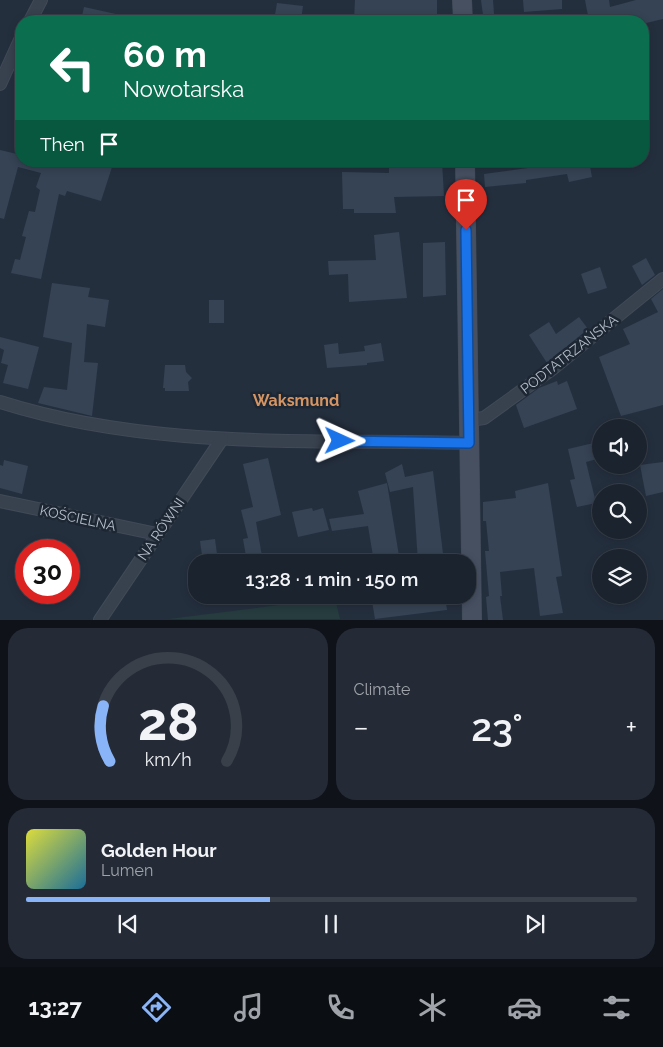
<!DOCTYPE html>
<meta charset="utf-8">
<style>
:root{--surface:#1b232e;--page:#242b36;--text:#f1f3f6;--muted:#a0a4aa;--line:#39404a;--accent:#8ab4f8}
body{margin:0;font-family:Raleway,sans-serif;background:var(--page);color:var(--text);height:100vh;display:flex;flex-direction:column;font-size:19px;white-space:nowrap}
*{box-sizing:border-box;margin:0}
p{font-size:16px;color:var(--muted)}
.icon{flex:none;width:28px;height:28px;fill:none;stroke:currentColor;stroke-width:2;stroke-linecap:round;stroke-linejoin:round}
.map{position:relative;height:620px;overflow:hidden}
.drawer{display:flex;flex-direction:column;gap:8px;padding:8px;background:#0f1319;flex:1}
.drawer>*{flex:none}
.top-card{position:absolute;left:15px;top:15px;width:634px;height:152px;border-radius:20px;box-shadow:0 2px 8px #0003,0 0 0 1px var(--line);background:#0b6e4f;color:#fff;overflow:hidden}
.fabs{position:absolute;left:592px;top:419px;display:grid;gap:10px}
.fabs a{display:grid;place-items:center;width:55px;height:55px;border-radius:50%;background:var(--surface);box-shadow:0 2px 8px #0003,0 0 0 1px var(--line);font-size:25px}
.speed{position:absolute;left:15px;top:539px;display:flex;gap:10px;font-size:25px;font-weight:700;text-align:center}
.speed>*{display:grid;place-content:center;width:65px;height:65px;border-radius:50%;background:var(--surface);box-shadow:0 2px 8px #0003,0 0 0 1px var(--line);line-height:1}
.speed .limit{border:8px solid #d22;background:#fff;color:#111}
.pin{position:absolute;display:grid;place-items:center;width:42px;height:42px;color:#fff;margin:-51px -21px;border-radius:50% 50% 50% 0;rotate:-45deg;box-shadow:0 0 5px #0007}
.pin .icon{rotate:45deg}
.me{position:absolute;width:55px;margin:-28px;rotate:91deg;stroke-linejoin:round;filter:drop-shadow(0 0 4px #0008)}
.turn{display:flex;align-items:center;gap:18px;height:105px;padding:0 25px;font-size:22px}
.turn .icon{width:65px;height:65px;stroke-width:2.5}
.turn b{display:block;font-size:35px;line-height:42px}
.then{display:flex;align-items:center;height:48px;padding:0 25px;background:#0003;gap:10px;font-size:19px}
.big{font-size:38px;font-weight:600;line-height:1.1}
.drawer .tile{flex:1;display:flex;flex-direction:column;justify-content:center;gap:8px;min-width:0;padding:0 18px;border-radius:20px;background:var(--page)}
.drawer .dial{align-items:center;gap:0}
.dial svg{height:130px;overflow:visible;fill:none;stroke:var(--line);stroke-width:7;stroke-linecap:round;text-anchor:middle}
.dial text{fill:var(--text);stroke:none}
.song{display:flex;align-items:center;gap:15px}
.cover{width:60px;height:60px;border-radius:8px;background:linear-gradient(135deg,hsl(60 70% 55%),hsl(200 70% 35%))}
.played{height:5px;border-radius:2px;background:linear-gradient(90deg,var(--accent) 40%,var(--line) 40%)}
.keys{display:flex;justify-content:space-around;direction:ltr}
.heat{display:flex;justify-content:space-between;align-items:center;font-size:28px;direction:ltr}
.drawer .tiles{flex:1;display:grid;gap:8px;grid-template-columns:1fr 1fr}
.tile:last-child{grid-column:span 2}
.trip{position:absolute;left:188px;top:554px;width:288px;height:50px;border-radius:20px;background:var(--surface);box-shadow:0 2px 8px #0003,0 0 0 1px var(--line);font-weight:600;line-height:50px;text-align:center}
.dock{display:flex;height:80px;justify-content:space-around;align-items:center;background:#0b0e12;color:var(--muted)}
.dock .icon{width:35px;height:35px}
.dock .active{color:var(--accent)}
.dock b{font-size:22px;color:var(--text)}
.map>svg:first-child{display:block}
</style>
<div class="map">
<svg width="663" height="620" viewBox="0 0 663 620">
<rect width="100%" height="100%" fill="#242f3e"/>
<polygon fill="#263c3f" points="335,598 340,619 169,619"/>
<g fill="#364354">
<polygon points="355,0 437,0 437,16 368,15 368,21 354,21"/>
<polygon points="481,0 493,0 494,14 483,15"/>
<polygon points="523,0 562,0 562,9 524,12"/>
<polygon points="585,0 609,0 610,7 636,0 663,0 663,19 642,24 642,21 589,21"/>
<polygon points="277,3 303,6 301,21 274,21"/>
<polygon points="84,7 125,16 124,21 81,21"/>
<polygon points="0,150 21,155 21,161 114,161 101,201 67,191 65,196 59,194 41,279 11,273 15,259 20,260 26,237 22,236 29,211 35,212 40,190 36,187 41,173 18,167 4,219 0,218"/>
<polygon points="389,161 442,161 444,196 394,197 396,213 354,213 354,209 343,209 342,172 389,173"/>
<polygon points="534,161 589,161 592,177 569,182 567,174 526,180 526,183 485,187 484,174 535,167"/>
<polygon points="399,232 407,298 349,302 348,274 329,275 328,261 376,260 374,235"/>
<polygon points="445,242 446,295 423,297 423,243"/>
<polygon points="646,258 655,275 642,285 632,266"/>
<polygon points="600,267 607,288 588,294 581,274"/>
<polygon points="52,283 90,288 88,297 109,300 105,327 87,324 84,362 98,363 92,416 38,403 44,387 67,390 72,343 43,337"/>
<polygon points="663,289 663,405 621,416 599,357 630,344 623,329 658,312 651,299"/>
<rect x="209" y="300" width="15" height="23"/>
<polygon points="579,317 588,329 547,363 529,335 549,322 556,334"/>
<polygon points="0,337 39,347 28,389 3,383 8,365 1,363 4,350 0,348"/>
<polygon points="338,343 339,354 365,351 364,346 381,343 384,361 367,363 367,365 327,368 324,345"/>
<polygon points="165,365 185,365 186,372 192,378 188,382 189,391 165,391 165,388 163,388"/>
<polygon points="557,381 558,385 567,381 577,409 524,428 516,405 539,388"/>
<polygon points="598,442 601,458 586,462 596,503 577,507 570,480 575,479 568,449"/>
<polygon points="268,458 281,515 256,522 263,562 247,562 243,539 248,538 241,510 253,507 243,464"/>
<polygon points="4,460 28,466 22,494 0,488 0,465 3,466"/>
<polygon points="663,462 663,492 646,496 640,465"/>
<polygon points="402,464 405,477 433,471 444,562 418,562 413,487 390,492 385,473"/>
<polygon points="387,483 400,562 374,562 368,526 332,531 329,519 364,514 358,491"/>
<polygon points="548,483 562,576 556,577 563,613 540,616 534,568 500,572 502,596 497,596 500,596 503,620 488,620 486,597 489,596 485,551 489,551 486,521 483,521 483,502 516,498 515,491"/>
<polygon points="312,508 313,511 323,508 329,530 298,537 292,512"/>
<polygon points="215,539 218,562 203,562 200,541"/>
<polygon points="371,595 445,595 447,610 375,619"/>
</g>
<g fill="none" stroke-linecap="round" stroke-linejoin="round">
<g stroke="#414a57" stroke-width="14">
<g id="street">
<polyline points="30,21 41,0"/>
<polyline points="0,84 21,38"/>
<path d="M 0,402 C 151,450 313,439 469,443"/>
<polyline points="469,420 484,418 552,369 663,279"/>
<polyline points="0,501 157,534"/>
<polyline points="100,620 222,439"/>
</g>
</g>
<g stroke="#414a57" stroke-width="20">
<g id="secondary">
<polyline points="462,0 463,21"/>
<polyline points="465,161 472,620"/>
</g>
</g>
<use href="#street" stroke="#38414e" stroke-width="12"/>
<use href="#secondary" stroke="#465061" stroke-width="19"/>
</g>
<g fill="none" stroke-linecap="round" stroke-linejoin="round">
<g stroke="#114b97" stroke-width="12">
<polyline id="route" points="340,441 469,443 466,230"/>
</g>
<use href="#route" stroke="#1a73e8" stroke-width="9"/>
</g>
<g text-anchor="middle" stroke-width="5" stroke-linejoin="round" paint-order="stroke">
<g font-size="14" fill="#b4bcc9" stroke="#1d2633">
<text transform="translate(569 354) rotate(-38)" y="5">PODTATRZAŃSKA</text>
<text transform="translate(78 518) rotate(12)" y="5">KOŚCIELNA</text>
<text transform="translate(161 529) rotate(-56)" y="5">NA RÓWNI</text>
</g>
<g font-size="16" font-weight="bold" fill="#d59563" stroke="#1d2633">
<text x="296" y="406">Waksmund</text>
</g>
</g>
</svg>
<div class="fabs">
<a><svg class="icon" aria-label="sound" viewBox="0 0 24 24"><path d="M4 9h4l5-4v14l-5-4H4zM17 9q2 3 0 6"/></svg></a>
<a><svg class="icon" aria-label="search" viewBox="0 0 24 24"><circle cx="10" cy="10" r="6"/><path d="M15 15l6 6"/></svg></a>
<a><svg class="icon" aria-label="layers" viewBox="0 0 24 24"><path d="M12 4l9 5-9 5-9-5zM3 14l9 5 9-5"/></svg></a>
</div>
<div class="speed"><div class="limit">30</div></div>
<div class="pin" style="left:466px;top:230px;background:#d93025"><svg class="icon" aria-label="arrive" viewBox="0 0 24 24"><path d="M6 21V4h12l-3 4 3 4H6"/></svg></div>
<svg class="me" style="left:340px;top:441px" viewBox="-20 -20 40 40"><path d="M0-17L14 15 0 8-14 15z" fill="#1a73e8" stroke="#fff" stroke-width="4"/></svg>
<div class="trip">13:28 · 1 min · 150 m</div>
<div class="top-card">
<div class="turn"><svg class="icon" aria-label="left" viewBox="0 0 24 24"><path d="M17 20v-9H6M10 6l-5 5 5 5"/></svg><div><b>60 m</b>Nowotarska</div></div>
<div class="then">Then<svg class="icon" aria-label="arrive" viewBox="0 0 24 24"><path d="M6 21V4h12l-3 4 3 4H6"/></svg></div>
</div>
</div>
<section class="drawer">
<div class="tiles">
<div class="tile dial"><svg viewBox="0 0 100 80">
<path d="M14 69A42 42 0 1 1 86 69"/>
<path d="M14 69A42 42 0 0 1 10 35" stroke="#8ab4f8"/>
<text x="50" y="56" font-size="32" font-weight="700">28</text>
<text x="50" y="72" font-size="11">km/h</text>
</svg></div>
<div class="tile"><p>Climate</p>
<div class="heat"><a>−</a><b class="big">23°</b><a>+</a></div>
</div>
<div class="tile">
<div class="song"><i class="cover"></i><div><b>Golden Hour</b><p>Lumen</p></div></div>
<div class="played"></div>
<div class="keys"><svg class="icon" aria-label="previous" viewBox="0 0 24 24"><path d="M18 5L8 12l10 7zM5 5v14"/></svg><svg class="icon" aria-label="pause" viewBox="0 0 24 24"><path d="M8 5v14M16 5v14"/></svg><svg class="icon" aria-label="next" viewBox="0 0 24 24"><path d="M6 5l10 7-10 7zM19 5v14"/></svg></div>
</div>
</div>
</section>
<nav class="dock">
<b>13:27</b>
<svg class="icon active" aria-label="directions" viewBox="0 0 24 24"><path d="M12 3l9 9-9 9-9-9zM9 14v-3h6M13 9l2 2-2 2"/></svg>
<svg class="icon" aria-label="music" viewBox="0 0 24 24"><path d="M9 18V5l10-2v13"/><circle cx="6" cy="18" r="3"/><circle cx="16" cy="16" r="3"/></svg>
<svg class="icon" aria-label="phone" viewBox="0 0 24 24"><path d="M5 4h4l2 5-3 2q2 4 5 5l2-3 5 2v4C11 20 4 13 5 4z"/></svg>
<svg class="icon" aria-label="climate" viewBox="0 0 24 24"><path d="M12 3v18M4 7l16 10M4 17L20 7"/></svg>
<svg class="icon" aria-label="car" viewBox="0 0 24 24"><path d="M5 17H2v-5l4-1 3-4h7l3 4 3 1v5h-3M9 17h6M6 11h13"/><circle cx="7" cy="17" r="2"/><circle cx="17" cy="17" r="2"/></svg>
<svg class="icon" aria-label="filters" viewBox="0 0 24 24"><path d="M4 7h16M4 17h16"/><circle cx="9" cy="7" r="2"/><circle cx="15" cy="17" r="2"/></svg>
</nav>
